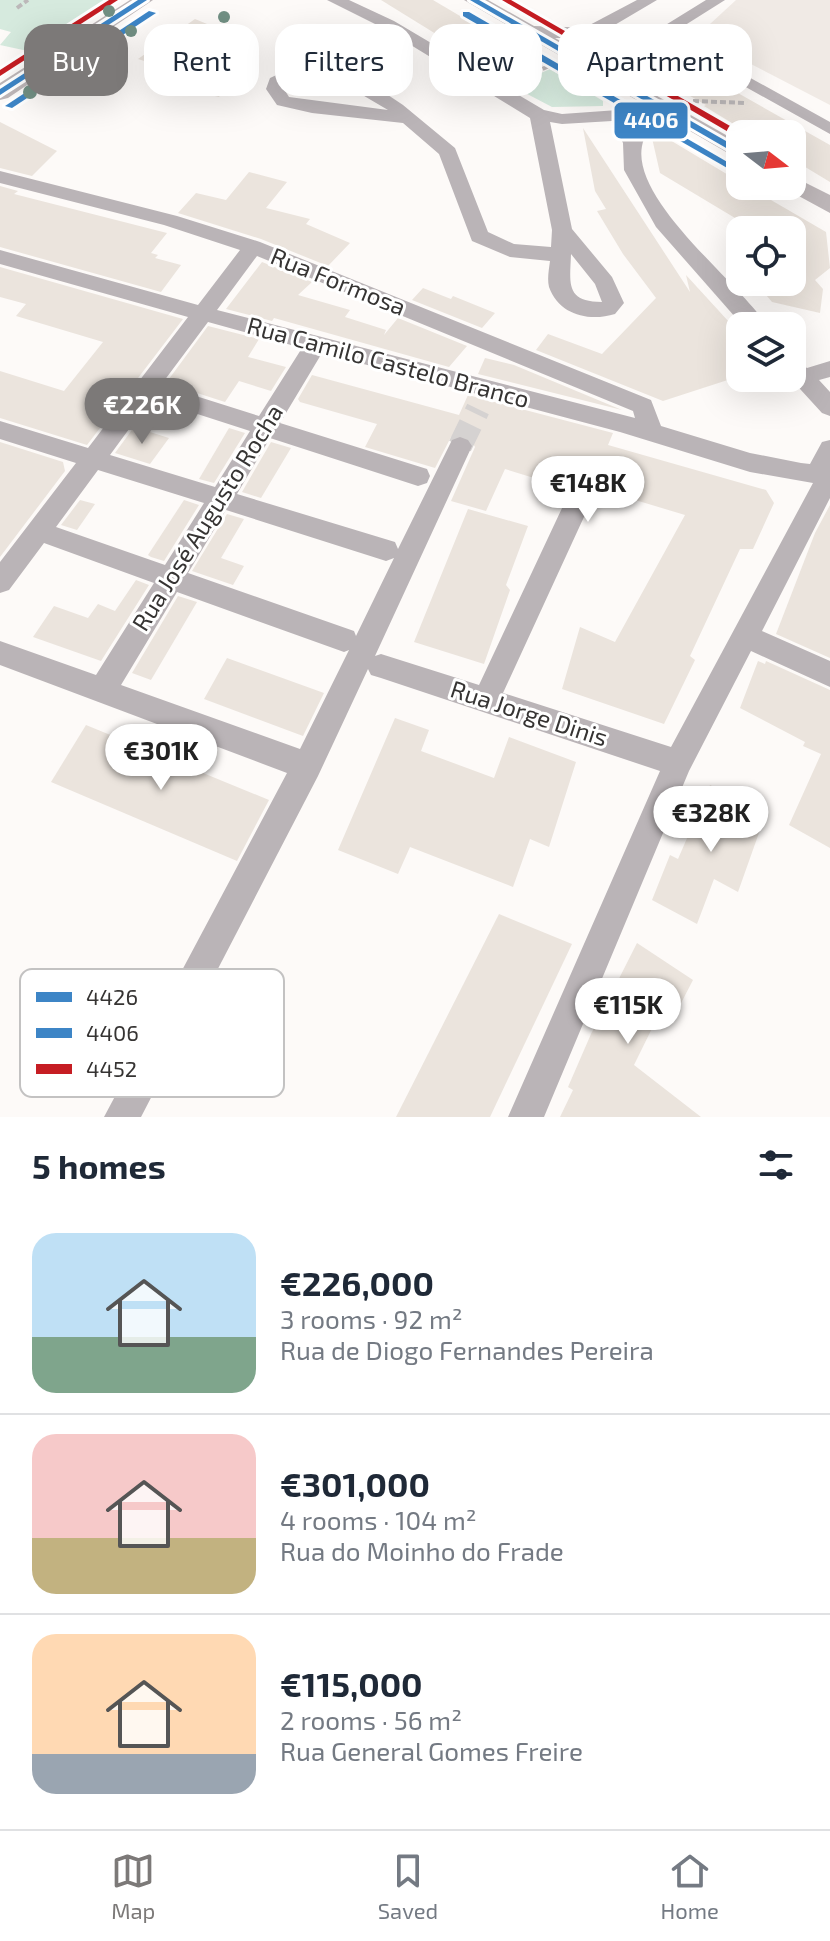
<!DOCTYPE html>
<html lang="en">
<head>
<meta charset="utf-8">
<style>
	:root { --surface:#fff; --page:#f6f6f7; --text:#1f2937; --muted:#747a83; --line:#e0e1e3; --accent:#7c7978 }
	body { margin:0; font-family:"Exo 2",sans-serif; background:var(--page); color:var(--text); height:100vh; display:flex; flex-direction:column; font-size:30px; white-space:nowrap }
	* { box-sizing:border-box; margin:0 }
	p { font-size:26px; color:var(--muted) }
	.icon { flex:none; width:44px; height:44px; fill:none; stroke:currentColor; stroke-width:2; stroke-linecap:round; stroke-linejoin:round }
	.map { position:relative; height:1117px; overflow:hidden }
	.sheet { display:flex; flex-direction:column; background:var(--surface); flex:1 }
	.sheet>* { flex:none }
	.banner { position:absolute; left:24px; top:24px; width:782px; height:72px; display:flex; gap:16px }
	.needle { width:52px; rotate:106deg }
	.buttons { position:absolute; left:726px; top:120px; display:grid; gap:16px }
	.buttons a { display:grid; place-items:center; width:80px; height:80px; border-radius:16px; background:var(--surface); box-shadow:0 8px 32px #0002; font-size:40px }
	.price { position:absolute; translate:-50% -68px; padding:0 18px; border-radius:28px; background:#fff; color:#222; font-size:26px; line-height:52px; filter:drop-shadow(0 2px 4px #0008) }
	.price::after { content:''; position:absolute; left:50%; top:48px; width:24px; height:18px; margin-left:-12px; background:inherit; clip-path:polygon(0 0,100% 0,50% 100%) }
	.price.current { background:var(--accent); color:#fff }
	ul { padding:0; list-style:none }
	li { display:flex; align-items:center; gap:24px; height:200px; padding:0 32px }
	li+li { border-top:2px solid var(--line) }
	li span { display:grid; place-items:center; flex:none; width:224px; height:160px; border-radius:24px; color:#555 }
	li>.icon { margin-inline-start:auto }
	span .icon { width:96px; height:96px; fill:#fffc; stroke-width:1 }
	li b { font-size:34px }
	h2 { display:flex; justify-content:space-between; align-items:center; height:96px; padding:0 32px; font-size:34px }
	.pill { padding:0 28px; border-radius:24px; background:var(--surface); box-shadow:0 8px 32px #0002; font-size:28px; line-height:72px }
	.pill.current { background:var(--accent); color:#fff }
	.menu { display:flex; justify-content:space-around; align-items:center; height:112px; border-top:2px solid var(--line); background:var(--surface); font-size:22px; color:var(--muted) }
	.menu a { display:grid; justify-items:center; gap:4px }
	.menu .current { color:var(--accent) }
	.map>svg:first-child { display:block }
	.built { fill:#f0eae5 }
	.green { fill:#d6eade }
	.building { fill:#ebe4dd }
	.lines { fill:none; stroke-linecap:round; stroke-linejoin:round }
	.minor-tunnel { stroke:#d5d2d1; stroke-width:24; stroke-dasharray:24 12; stroke-linecap:butt }
	.path { stroke:#bcb8b9; stroke-width:4; stroke-dasharray:6 3; stroke-linecap:butt }
	.minor { fill:#bab4b7; fill-rule:evenodd }
	.major { fill:#bdb6b8; fill-rule:evenodd }
	.bus-1-casing { stroke:#fff; stroke-width:6 }
	.bus-2-casing { stroke:#fff; stroke-width:6 }
	.bus-3-casing { stroke:#fff; stroke-width:6 }
	.bus-1 { fill:#3d85c6; fill-rule:evenodd }
	.bus-2 { fill:#3d85c6; fill-rule:evenodd }
	.bus-3 { fill:#c61d23; fill-rule:evenodd }
	.tree { fill:#729084 }
	.labels { text-anchor:middle; stroke-width:6; stroke-linejoin:round; paint-order:stroke }
	.street-label { font-size:24px; fill:#363433; stroke:#fff }
	.key { fill:#fff; stroke:#c3c2c2; stroke-width:2 }
	.key-label { font-size:22px; fill:#363433 }
	.line-badge { stroke:#fff; stroke-width:3 }
	.badge-label { font-size:22px; text-anchor:middle; font-weight:bold; fill:#fff }
</style>
</head>
<body>
<div class="map">
<svg width="830" height="1117" viewBox="0 0 830 1117">
	<rect width="100%" height="100%" fill="#fdfaf8"/>
	<path class="built" d="M736 0H830V105L697 36Z"/>
	<g class="green">
		<path d="M0 0H117L37 53 0 45 11 32 0 29Z"/>
		<path d="M550 69 603 101V106L552 107 512 86Z"/>
	</g>
	<g class="building">
		<path d="M381 0H433L543 65 512 81Z"/>
		<path d="M195 19 236 36 185 74 138 59Z"/>
		<path d="M635 35 830 145V182L792 159V134H750L704 106 706 105 637 66Z"/>
		<path d="M243 43 249 49 219 97 193 91Z"/>
		<path d="M0 122 57 151 32 176 0 168Z"/>
		<path d="M583 128 690 292 686 275 740 334V376L663 401 536 350 548 334 602 354 656 298 623 254 597 211 606 209 595 191Z"/>
		<path d="M660 134 740 182V186H747L826 232 830 268 815 280 823 289 820 313 772 302 755 282H792V230H755L660 173 652 138Z"/>
		<path d="M249 172 287 182 266 208 310 219 306 224 350 243 328 266 261 239 178 213 196 193 226 200Z"/>
		<path d="M0 186 18 191 14 194 167 233 151 253 158 255 155 258 181 265 161 292 0 247Z"/>
		<path d="M262 262 312 282 298 295 350 310 345 317 386 330 384 335 398 318 467 346 449 367 274 318 272 321 226 309Z"/>
		<path d="M0 267 183 319 87 445 0 418V371L64 391 103 342 16 316 26 304 0 297Z"/>
		<path d="M423 288 451 299 453 296 495 313 482 328 412 300Z"/>
		<path d="M208 326 259 339 248 357 286 367 271 391 239 381 225 402 166 383Z"/>
		<path d="M485 358 514 365 622 410 478 374Z"/>
		<path d="M312 375 459 415 468 395 613 433 608 445 766 490 774 503 753 549H740L690 656 695 660 664 724 562 689 580 627 615 642 685 515 592 487 589 495 505 469 486 511 451 501 475 447 470 438 461 434 451 437 435 468 365 447 377 424 300 402 298 399Z"/>
		<path d="M134 427 169 438 150 464 115 453Z"/>
		<path d="M229 428 245 433 214 483 199 479Z"/>
		<path d="M0 442 63 462 65 471 0 557Z"/>
		<path d="M271 442 291 448 261 498 242 492Z"/>
		<path d="M80 500 95 504 77 530 61 525Z"/>
		<path d="M184 500 199 505 164 561 151 557 148 555Z"/>
		<path d="M830 505V658L776 634 815 533Z"/>
		<path d="M468 509 528 526 506 585 510 590 484 664 414 642Z"/>
		<path d="M227 514 244 519 221 558 244 566 233 585 192 571Z"/>
		<path d="M136 580 149 585 101 661 33 637 54 606 88 618 98 604 115 611Z"/>
		<path d="M178 596 197 602 151 680 132 673Z"/>
		<path d="M227 658 324 693 303 736 204 699Z"/>
		<path d="M758 661 765 664 766 661 830 690V848L789 825 821 754 803 746 805 742 740 708Z"/>
		<path d="M395 718 429 730 421 751 494 778 509 737 576 762 549 847 530 839 513 887 410 847 398 874 338 850Z"/>
		<path d="M86 725 269 800 237 861 51 782Z"/>
		<path d="M710 785 766 813 738 892 714 879 697 924 652 900 670 855 678 859Z"/>
		<path d="M499 914 572 944 490 1117H396Z"/>
		<path d="M637 943 693 980 678 1009 666 1000 634 1065 701 1117H560L573 1090 568 1087 591 1034Z"/>
	</g>
	<g class="lines">
		<path class="minor-tunnel" d="M460 446 478 409"/>
		<g class="path">
			<path d="M17 8 28 0"/>
			<path d="M518 80 549 66"/>
			<path d="M693 101 747 103"/>
		</g>
		<g class="minor">
			<path d="M327 0H349L394 21 544 110 562 114 618 110 624 111 634 129 657 120 697 121 700 125 697 129 658 131 644 139C622 195 741 283 767 326H743L656 227 624 170 623 143 612 121 562 124 550 122 572 229 612 277 624 303 615 314C589 322 559 315 549 287 547 279 549 269 550 261L510 257 472 241 439 154 403 123 312 113 277 105 266 89 270 78 305 62 339 72 379 89 403 105 455 148 488 232 514 244 551 247 552 230 530 118 383 28ZM306 73 354 90 388 110 289 97 284 89 287 81ZM571 254 595 284 602 302C565 302 570 283 571 254Z"/>
			<path d="M637 0H657L596 36 571 56H559L557 52 584 28Z"/>
			<path d="M706 0H725L671 34 830 122V134L651 34Z"/>
			<path d="M0 171 177 216 260 242 651 400 661 426 750 453 801 463 810 464 822 442 830 440V498L762 631 830 661V687L751 651 689 771 544 1117H508L660 771 381 678 371 675 368 669 318 776 141 1117H104L287 773 0 665V641L96 675 154 583 44 543 9 590 0 593V562L76 463 0 439V421L88 448 188 317 0 264V250L198 305 240 250 164 225 0 183ZM257 256 633 411 635 418 217 310ZM208 322 302 348 259 416 161 385ZM322 353 620 432 750 472 813 483 671 747 503 693 589 506 585 499 576 496 567 499 563 506 479 685 381 654 375 656 472 446 468 440 460 437 452 440 398 549 395 542 237 494 270 438 418 486 427 483 430 476 427 469 280 423ZM151 399 250 431 215 487 110 455ZM98 470 204 503 165 565 56 527ZM226 510 386 561 394 558 356 636 354 631 188 573ZM177 592 344 652 349 650 300 749 121 685Z"/>
			<path d="M792 358 807 368 830 361V377L819 380 830 392V416L822 413 790 378Z"/>
		</g>
		<g class="major">
			<path d="M130 0H153L8 98 0 100V83Z"/>
			<path d="M464 0H488L534 26 597 28 600 32 590 38H555L740 143V160Z"/>
			<path d="M792 176 830 195V213L784 188 782 186H792Z"/>
		</g>
		<defs>
			<g id="bus-1">
				<path d="M138 0H147L0 95V89Z"/>
				<path d="M470 0H479L740 149V156Z"/>
			</g>
			<g id="bus-2">
				<path d="M149 11 156 13 12 108 5 106Z"/>
				<path d="M463 12H469L736 167 732 170 729 169 463 16Z"/>
			</g>
			<g id="bus-3">
				<path d="M109 0H118L0 76V70Z"/>
				<path d="M502 0H511L744 134H740V138L737 137Z"/>
			</g>
		</defs>
		<use href="#bus-1" class="bus-1-casing"/>
		<use href="#bus-2" class="bus-2-casing"/>
		<use href="#bus-3" class="bus-3-casing"/>
		<use href="#bus-1" class="bus-1"/>
		<use href="#bus-2" class="bus-2"/>
		<use href="#bus-3" class="bus-3"/>
	</g>
	<g class="tree">
		<circle cx="109" cy="11" r="6"/>
		<circle cx="224" cy="17" r="6"/>
		<circle cx="131" cy="31" r="6"/>
		<circle cx="110" cy="39" r="6"/>
		<circle cx="72" cy="65" r="7"/>
		<circle cx="30" cy="92" r="7"/>
	</g>
	<g class="labels">
		<g class="street-label">
			<text transform="translate(338 282) rotate(22)" y="8">Rua Formosa</text>
			<text transform="translate(388 363) rotate(15)" y="8">Rua Camilo Castelo Branco</text>
			<text transform="translate(208 518) rotate(-58)" y="8">Rua José Augusto Rocha</text>
			<text transform="translate(529 714) rotate(18)" y="8">Rua Jorge Dinis</text>
		</g>
	</g>
	<rect x="20" y="969" width="264" height="128" rx="12" class="key"/>
	<rect x="36" y="992" width="36" height="10" fill="#3d85c6"/>
	<rect x="36" y="1028" width="36" height="10" fill="#3d85c6"/>
	<rect x="36" y="1064" width="36" height="10" fill="#c61d23"/>
	<g class="key-label">
		<text x="86" y="1005">4426</text>
		<text x="86" y="1041">4406</text>
		<text x="86" y="1077">4452</text>
	</g>
	<rect class="line-badge" x="613" y="101" width="76" height="39" rx="8" fill="#3d85c6"/>
	<g class="badge-label">
		<text x="651" y="128">4406</text>
	</g>
</svg>
<div class="buttons">
<a><svg class="needle" viewBox="-14 -14 28 28"><path d="M0-13l5 13h-10z" fill="#e53935"/><path d="M0 13l5-13h-10z" fill="#747a83"/></svg></a>
<a><svg class="icon" aria-label="locate" viewBox="0 0 24 24"><circle cx="12" cy="12" r="6"/><path d="M12 2v4M12 18v4M2 12h4M18 12h4"/></svg></a>
<a><svg class="icon" aria-label="layers" viewBox="0 0 24 24"><path d="M12 4l9 5-9 5-9-5zM3 14l9 5 9-5"/></svg></a>
</div>
<b class="price current" style="left:142px;top:446px">€226K</b>
<b class="price" style="left:588px;top:524px">€148K</b>
<b class="price" style="left:161px;top:792px">€301K</b>
<b class="price" style="left:711px;top:854px">€328K</b>
<b class="price" style="left:628px;top:1046px">€115K</b>
<div class="banner">
<a class="pill current">Buy</a>
<a class="pill">Rent</a>
<a class="pill">Filters</a>
<a class="pill">New</a>
<a class="pill">Apartment</a>
</div>
</div>
<section class="sheet">
<h2>5 homes<svg class="icon" aria-label="filters" viewBox="0 0 24 24"><path d="M4 7h16M4 17h16"/><circle cx="9" cy="7" r="2"/><circle cx="15" cy="17" r="2"/></svg></h2>
<ul>
<li><span style="background:linear-gradient(#bfe0f5 65%,#7fa58c 0)"><svg class="icon" aria-label="home" viewBox="0 0 24 24"><path d="M3 11l9-7 9 7M6 9v11h12V9"/></svg></span><div><b>€226,000</b><p>3 rooms · 92 m²</p><p>Rua de Diogo Fernandes Pereira</p></div></li>
<li><span style="background:linear-gradient(#f6c9c9 65%,#c2b280 0)"><svg class="icon" aria-label="home" viewBox="0 0 24 24"><path d="M3 11l9-7 9 7M6 9v11h12V9"/></svg></span><div><b>€301,000</b><p>4 rooms · 104 m²</p><p>Rua do Moinho do Frade</p></div></li>
<li><span style="background:linear-gradient(#ffd9b3 75%,#9aa5b1 0)"><svg class="icon" aria-label="home" viewBox="0 0 24 24"><path d="M3 11l9-7 9 7M6 9v11h12V9"/></svg></span><div><b>€115,000</b><p>2 rooms · 56 m²</p><p>Rua General Gomes Freire</p></div></li>
</ul>
</section>
<nav class="menu">
<a class="current"><svg class="icon" aria-label="map" viewBox="0 0 24 24"><path d="M3 6l6-2 6 2 6-2v14l-6 2-6-2-6 2zM9 4v14M15 6v14"/></svg>Map</a>
<a><svg class="icon" aria-label="saved" viewBox="0 0 24 24"><path d="M7 4h10v16l-5-4-5 4z"/></svg>Saved</a>
<a><svg class="icon" aria-label="home" viewBox="0 0 24 24"><path d="M3 11l9-7 9 7M6 9v11h12V9"/></svg>Home</a>
</nav>
</body>
</html>
